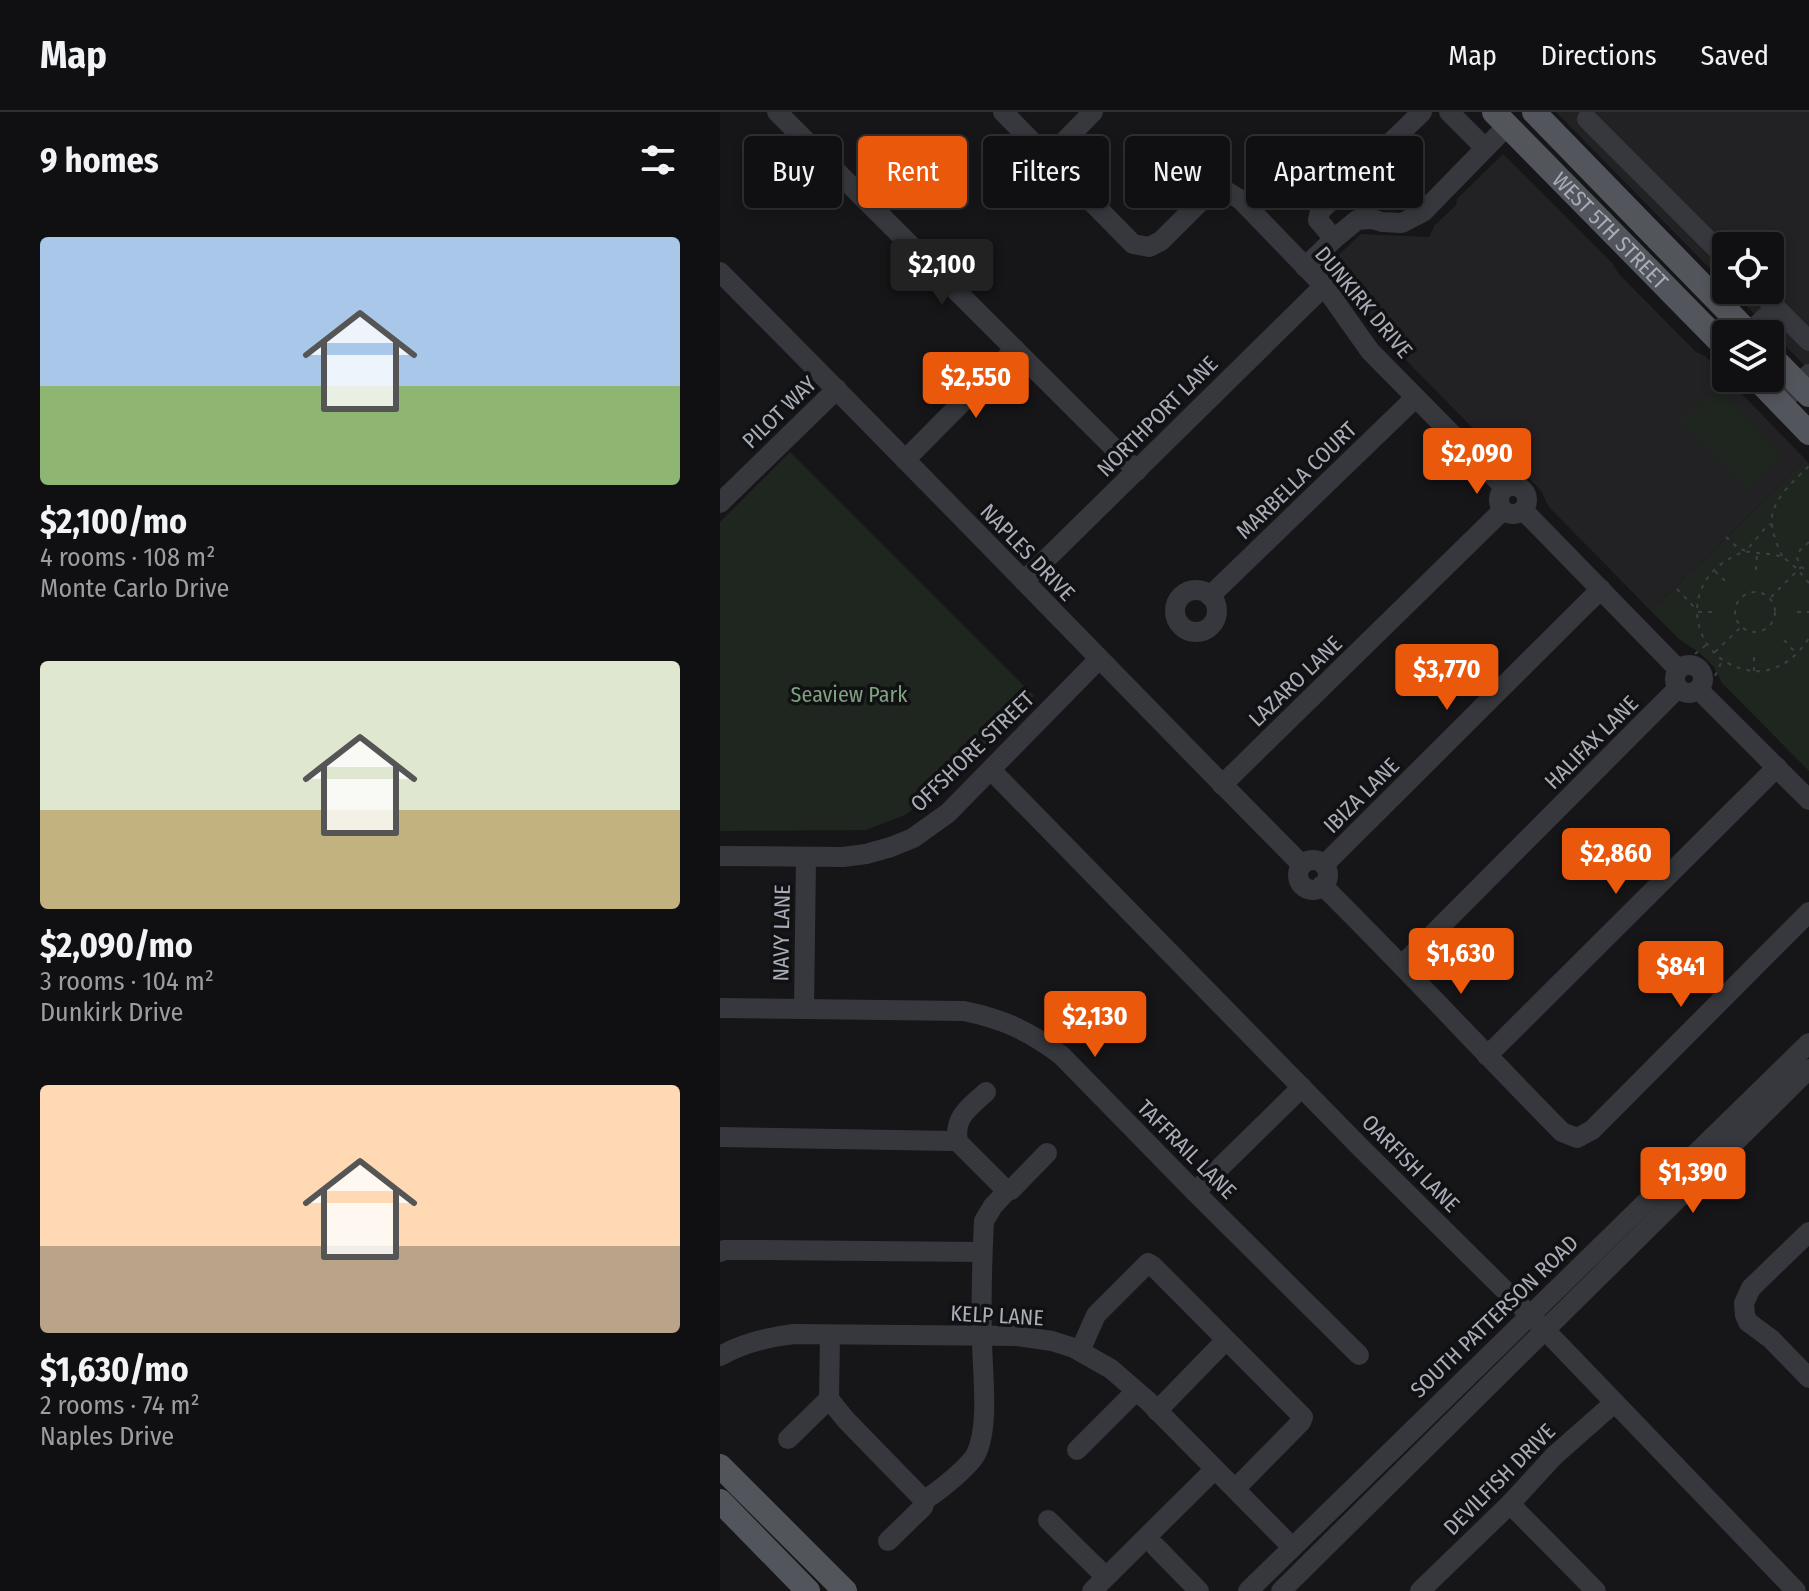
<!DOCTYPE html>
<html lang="en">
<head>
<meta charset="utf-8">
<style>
	:root { --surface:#101012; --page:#1e1e20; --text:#f1f3f6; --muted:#9c9d9f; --line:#303032; --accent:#ea580c }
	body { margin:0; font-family:"Fira Sans Condensed",sans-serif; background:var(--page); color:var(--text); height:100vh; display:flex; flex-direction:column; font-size:30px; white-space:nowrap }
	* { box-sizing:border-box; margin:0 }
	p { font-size:26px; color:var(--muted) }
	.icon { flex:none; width:44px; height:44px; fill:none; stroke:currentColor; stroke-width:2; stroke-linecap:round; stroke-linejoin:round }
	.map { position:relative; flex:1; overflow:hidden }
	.drawer { display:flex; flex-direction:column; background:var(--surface); width:720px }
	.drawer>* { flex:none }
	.banner { position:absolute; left:24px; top:24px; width:760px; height:72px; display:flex; gap:16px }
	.controls { position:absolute; left:992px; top:120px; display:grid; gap:16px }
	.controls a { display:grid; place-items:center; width:72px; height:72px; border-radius:8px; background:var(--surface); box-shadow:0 4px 12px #0003,0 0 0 2px var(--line); font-size:40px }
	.price { position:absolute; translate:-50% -68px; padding:0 18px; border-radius:8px; background:var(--accent); color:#fff; font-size:26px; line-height:52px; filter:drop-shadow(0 2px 4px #0008) }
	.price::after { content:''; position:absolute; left:50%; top:48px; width:24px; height:18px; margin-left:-12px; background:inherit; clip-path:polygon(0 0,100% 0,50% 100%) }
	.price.on { background:#222; color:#fff }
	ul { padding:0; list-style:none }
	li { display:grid; align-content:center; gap:16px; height:424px; padding:0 40px }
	li span { display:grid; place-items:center; height:248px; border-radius:8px; color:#555 }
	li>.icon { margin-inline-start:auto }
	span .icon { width:144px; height:144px; fill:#fffc; stroke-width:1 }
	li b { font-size:34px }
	h2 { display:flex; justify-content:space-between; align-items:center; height:96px; padding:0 40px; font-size:34px }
	.pill { padding:0 28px; border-radius:8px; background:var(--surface); box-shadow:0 4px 12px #0003,0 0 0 2px var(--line); font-size:28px; line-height:72px }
	.pill.on { background:var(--accent); color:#fff }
	header { display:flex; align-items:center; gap:48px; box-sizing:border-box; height:112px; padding:0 40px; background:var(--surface); border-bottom:2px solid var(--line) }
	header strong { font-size:38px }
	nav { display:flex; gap:44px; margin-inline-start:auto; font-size:28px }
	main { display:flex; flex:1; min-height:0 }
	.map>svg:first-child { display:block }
	.built { fill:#222225 }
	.green { fill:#1e261f }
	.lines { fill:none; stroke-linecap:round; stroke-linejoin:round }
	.path { stroke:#3d3f44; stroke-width:2; stroke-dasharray:4 6; stroke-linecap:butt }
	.minor { stroke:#37383d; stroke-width:20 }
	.major { stroke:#53555c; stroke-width:24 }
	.labels { text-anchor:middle; stroke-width:7; stroke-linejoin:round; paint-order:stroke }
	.street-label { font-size:22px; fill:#a8adb8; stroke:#111113 }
	.park-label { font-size:22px; fill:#7fa381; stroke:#111113 }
</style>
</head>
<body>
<header>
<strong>Map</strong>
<nav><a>Map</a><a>Directions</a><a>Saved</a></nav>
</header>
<main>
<section class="drawer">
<h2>9 homes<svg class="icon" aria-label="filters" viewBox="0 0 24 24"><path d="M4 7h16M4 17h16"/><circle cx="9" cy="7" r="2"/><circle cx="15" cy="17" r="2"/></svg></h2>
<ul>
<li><span style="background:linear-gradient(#a9c7e8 60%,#8fb573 0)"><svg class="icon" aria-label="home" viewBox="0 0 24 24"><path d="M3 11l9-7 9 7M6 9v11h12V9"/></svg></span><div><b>$2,100/mo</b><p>4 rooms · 108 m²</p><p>Monte Carlo Drive</p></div></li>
<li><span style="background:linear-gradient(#dfe7d0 60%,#c2b280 0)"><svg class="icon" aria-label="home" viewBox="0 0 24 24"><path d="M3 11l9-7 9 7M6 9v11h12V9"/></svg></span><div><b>$2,090/mo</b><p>3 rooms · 104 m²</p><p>Dunkirk Drive</p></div></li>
<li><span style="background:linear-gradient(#ffd9b3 65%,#b9a48a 0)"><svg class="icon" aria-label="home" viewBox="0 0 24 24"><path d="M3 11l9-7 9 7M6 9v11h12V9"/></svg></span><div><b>$1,630/mo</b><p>2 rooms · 74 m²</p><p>Naples Drive</p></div></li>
</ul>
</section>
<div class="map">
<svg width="1089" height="1479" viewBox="0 0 1089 1479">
	<rect width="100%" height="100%" fill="#161618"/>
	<g class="built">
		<path d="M836 0H1089V258L1011 178H1050V134H1006V173Z"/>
		<path d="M783 42 892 151 899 162 976 240 985 244 1086 348 931 499 829 395 821 379 812 369 784 348 680 242 611 154V150L641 122 709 125 715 113 736 93 737 87Z"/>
	</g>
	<g class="green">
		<path d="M996 275 1062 342 1027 377 959 311Z"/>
		<path d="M70 340 314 584 224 674 185 703 146 718 0 719V410Z"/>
		<path d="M1086 348 1089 352V659L1002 571 993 554 981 542 959 527 931 499Z"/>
	</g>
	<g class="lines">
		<g class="path">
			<path d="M1006 425 1018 436 1026 439 1046 415 1051 412"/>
			<path d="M1089 430 1080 438 1077 446 1081 455 1089 459"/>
			<path d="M1062 444C1058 435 1053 423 1052 413 1049 389 1074 369 1089 354"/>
			<path d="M1036 458 1037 442"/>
			<path d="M995 459 1007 471"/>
			<path d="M1089 471C1082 463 1073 451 1062 445 1055 442 1046 442 1038 441 1037 441 1027 439 1026 440 1021 440 1013 444 1009 447 958 475 971 547 1027 558 1053 564 1076 547 1089 526"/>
			<path d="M957 477 975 496"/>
			<circle cx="1035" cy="500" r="20"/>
			<path d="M1051 485 1081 455"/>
			<path d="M978 500H995"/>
			<path d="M1077 500H1089"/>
			<path d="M1064 528 1076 541"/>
			<path d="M995 540 1021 515"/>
			<path d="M975 542 986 533"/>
			<path d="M1034 559V542"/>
			<path d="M995 564 1001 551"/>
		</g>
		<g class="minor">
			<path d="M57 0 417 359"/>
			<path d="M283 0 413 132 429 135 441 129 490 80 506 79 521 88 604 174 650 239 785 376"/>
			<path d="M702 0 600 99 598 108 614 127 637 108 652 107 662 110 682 111 703 100 787 14"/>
			<path d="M729 0 765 36"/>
			<path d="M867 7 1006 146"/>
			<path d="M328 46 373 0"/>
			<path d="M585 155 614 127"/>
			<path d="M0 160C196 356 387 556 582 753"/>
			<path d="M1038 178 1089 229"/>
			<path d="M1029 221 1056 195"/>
			<path d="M1061 292 1089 262"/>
			<path d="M185 348 295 237"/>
			<circle cx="793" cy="388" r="14"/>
			<path d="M0 391 117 277"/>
			<path d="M803 398 958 557"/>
			<path d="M304 469 604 174"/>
			<circle cx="476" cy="499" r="21"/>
			<path d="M490 484 695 286"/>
			<circle cx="969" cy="567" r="14"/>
			<path d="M978 577 1089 688"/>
			<path d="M271 658 639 1034 826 1219 1076 1479"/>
			<path d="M502 673 783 398"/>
			<path d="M0 744 123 745 146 742 171 735 193 726 228 701 379 547"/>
			<circle cx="593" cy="763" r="15"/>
			<path d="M604 753 881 477"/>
			<path d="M602 773C684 854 761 938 842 1020L857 1026 872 1018 1089 800"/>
			<path d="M682 853 958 576"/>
			<path d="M0 896 244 899C283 907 309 919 341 943L475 1080 639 1243"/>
			<path d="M84 897 86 746"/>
			<path d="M767 944 1057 655"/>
			<path d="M0 1025 233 1029 238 1030 287 1079 273 1094 264 1109C262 1148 261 1187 262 1226 262 1258 270 1314 256 1342 249 1355 219 1379 206 1387L199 1383 126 1308 109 1287 110 1223"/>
			<path d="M238 1030C233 1005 249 996 266 980"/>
			<path d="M287 1079 291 1078 327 1041"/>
			<path d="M475 1080 582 975"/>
			<path d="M1089 1120 1031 1176 1024 1191 1025 1203 1028 1210 1051 1227 1089 1266"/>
			<path d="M0 1140 4 1138H34L262 1140"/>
			<path d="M360 1239 376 1203 428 1151 433 1154 583 1305 581 1310 515 1377"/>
			<path d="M0 1244C23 1231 48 1225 74 1222L297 1224 332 1229 354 1236 391 1257 428 1289 572 1435"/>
			<path d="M437 1299 506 1228"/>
			<path d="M68 1327 109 1287"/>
			<path d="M357 1338 416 1279"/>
			<path d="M790 1392 876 1479"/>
			<path d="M328 1408 386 1465"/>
			<path d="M168 1429 203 1395 206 1387"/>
			<path d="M435 1434 479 1479"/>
			<path d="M372 1479 495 1357"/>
			<path d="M528 1479 1089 931"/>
			<path d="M561 1479 1089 957"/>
			<path d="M700 1479 790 1392 834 1344 894 1291"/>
		</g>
		<g class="major">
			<path id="s1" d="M774 0 1006 236"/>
			<path d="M814 0 1030 222"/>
			<path d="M1050 243 1089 283"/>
			<path d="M1036 266 1089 321"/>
			<path d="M0 1354 125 1479"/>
			<path d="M0 1389 88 1479"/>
		</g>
	</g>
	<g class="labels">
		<g class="street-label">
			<text dy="8" stroke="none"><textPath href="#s1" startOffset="166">WEST 5TH STREET</textPath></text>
			<text transform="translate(644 190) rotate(50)" y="8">DUNKIRK DRIVE</text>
			<text transform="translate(59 300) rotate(-44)" y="8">PILOT WAY</text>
			<text transform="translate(437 304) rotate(-45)" y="8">NORTHPORT LANE</text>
			<text transform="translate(576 368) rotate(-44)" y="8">MARBELLA COURT</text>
			<text transform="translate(308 440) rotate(46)" y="8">NAPLES DRIVE</text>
			<text transform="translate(575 569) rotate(-44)" y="8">LAZARO LANE</text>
			<text transform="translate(871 630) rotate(-45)" y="8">HALIFAX LANE</text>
			<text transform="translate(252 639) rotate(-44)" y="8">OFFSHORE STREET</text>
			<text transform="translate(641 683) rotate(-45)" y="8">IBIZA LANE</text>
			<text transform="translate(61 821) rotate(-89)" y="8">NAVY LANE</text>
			<text transform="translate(467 1037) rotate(45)" y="8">TAFFRAIL LANE</text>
			<text transform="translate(691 1051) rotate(45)" y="8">OARFISH LANE</text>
			<text transform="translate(277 1203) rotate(3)" y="8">KELP LANE</text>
			<text transform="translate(774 1204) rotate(-44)" y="8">SOUTH PATTERSON ROAD</text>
			<text transform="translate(779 1367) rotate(-45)" y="8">DEVILFISH DRIVE</text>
		</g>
		<g class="park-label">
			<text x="129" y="590">Seaview Park</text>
		</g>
	</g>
</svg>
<div class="controls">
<a><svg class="icon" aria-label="locate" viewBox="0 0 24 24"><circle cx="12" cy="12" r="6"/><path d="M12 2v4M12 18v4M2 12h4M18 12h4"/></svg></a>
<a><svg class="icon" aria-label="layers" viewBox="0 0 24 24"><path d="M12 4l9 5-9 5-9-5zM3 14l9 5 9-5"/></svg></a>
</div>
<b class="price on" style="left:222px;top:195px">$2,100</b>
<b class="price" style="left:256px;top:308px">$2,550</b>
<b class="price" style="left:757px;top:384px">$2,090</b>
<b class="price" style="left:727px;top:600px">$3,770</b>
<b class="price" style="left:896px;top:784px">$2,860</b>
<b class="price" style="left:741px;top:884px">$1,630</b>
<b class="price" style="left:961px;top:897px">$841</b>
<b class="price" style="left:375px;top:947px">$2,130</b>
<b class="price" style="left:973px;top:1103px">$1,390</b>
<div class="banner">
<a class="pill">Buy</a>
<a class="pill on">Rent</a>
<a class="pill">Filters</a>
<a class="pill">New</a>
<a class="pill">Apartment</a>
</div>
</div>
</main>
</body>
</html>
